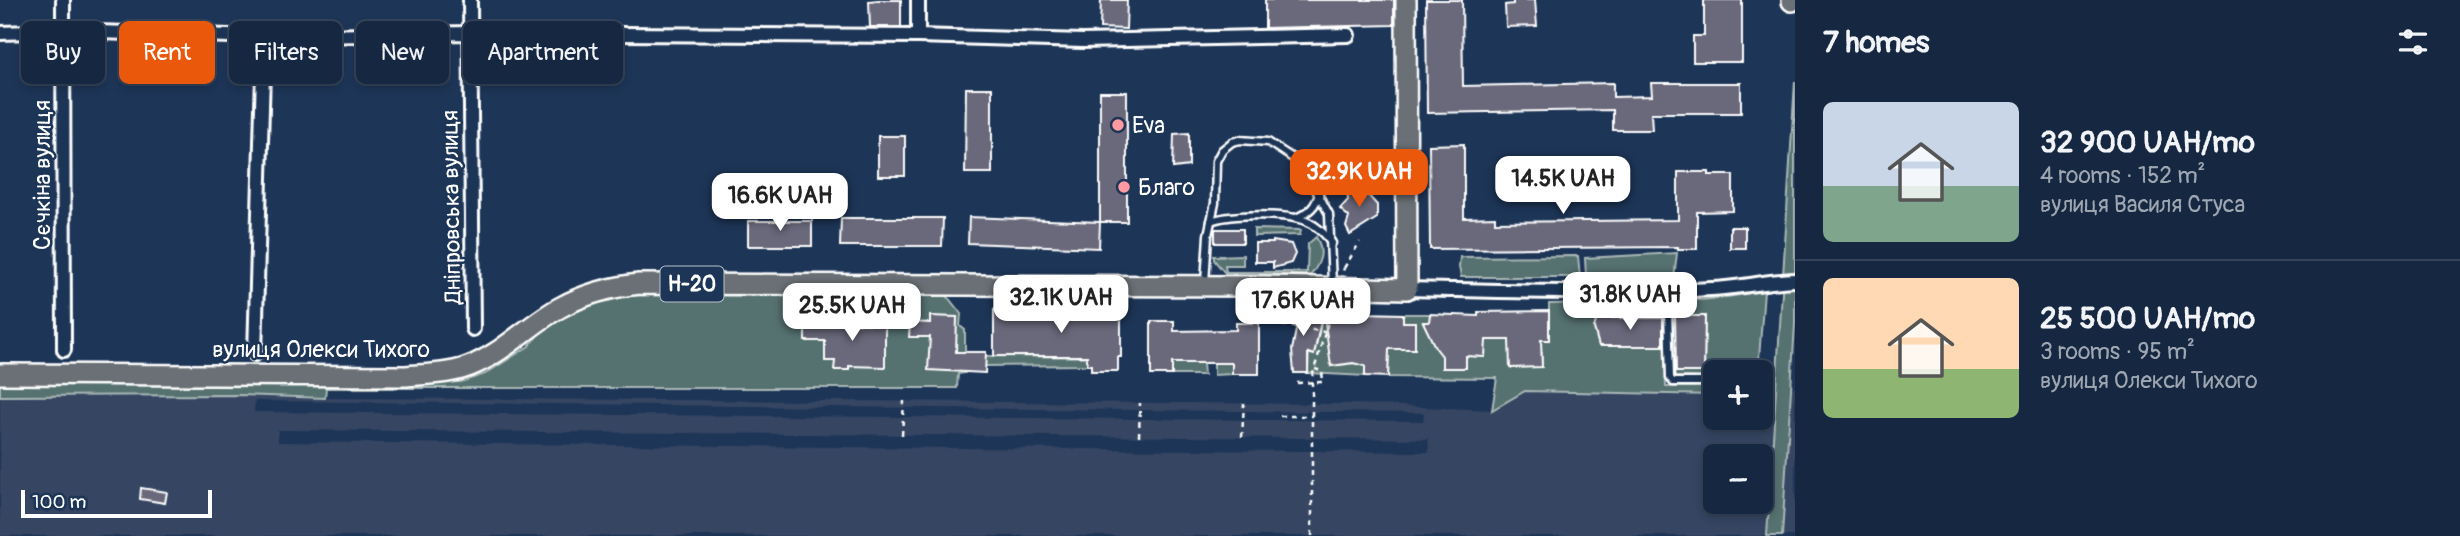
<!DOCTYPE html>
<html lang="en">
<head>
<meta charset="utf-8">
<style>
	:root { --surface:#162841; --page:#1f3048; --text:#f1f3f6; --muted:#9ea6b1; --line:#35445a; --accent:#ea580c }
	body { margin:0; font-family:Pangolin,sans-serif; background:var(--page); color:var(--text); height:100vh; display:flex; flex-direction:column; font-size:26px; white-space:nowrap }
	* { box-sizing:border-box; margin:0 }
	p { font-size:23px; color:var(--muted) }
	.icon { flex:none; width:38px; height:38px; fill:none; stroke:currentColor; stroke-width:2; stroke-linecap:round; stroke-linejoin:round }
	.map { position:relative; flex:1; overflow:hidden }
	.sheet { display:flex; flex-direction:column; background:var(--surface); width:665px }
	.sheet>* { flex:none }
	.hud { position:absolute; left:21px; top:21px; width:665px; height:63px; display:flex; gap:14px }
	.buttons { position:absolute; left:1703px; top:360px; display:grid; gap:14px }
	.buttons a { display:grid; place-items:center; width:70px; height:70px; border-radius:10px; background:var(--surface); box-shadow:0 4px 10px #0003,0 0 0 2px var(--line); font-size:35px }
	.scale { position:absolute; left:21px; bottom:18px; width:191px; box-sizing:border-box; padding-left:7px; border:4px solid #fff; border-top:0; font-size:19px; line-height:24px; white-space:nowrap; color:#fff; -webkit-text-stroke:5px #1d3557; paint-order:stroke }
	.price { position:absolute; translate:-50% -60px; padding:0 16px; border-radius:14px; background:#fff; color:#222; font-size:23px; line-height:46px; filter:drop-shadow(0 2px 4px #0008) }
	.price::after { content:''; position:absolute; left:50%; top:42px; width:21px; height:16px; margin-left:-10px; background:inherit; clip-path:polygon(0 0,100% 0,50% 100%) }
	.price.active { background:var(--accent); color:#fff }
	ul { padding:0; list-style:none }
	li { display:flex; align-items:center; gap:21px; height:175px; padding:0 28px }
	li+li { border-top:2px solid var(--line) }
	li span { display:grid; place-items:center; flex:none; width:196px; height:140px; border-radius:10px; color:#555 }
	li>.icon { margin-inline-start:auto }
	span .icon { width:84px; height:84px; fill:#fffc; stroke-width:1 }
	li b { font-size:30px }
	h2 { display:flex; justify-content:space-between; align-items:center; height:84px; padding:0 28px; font-size:30px }
	.chip { padding:0 24px; border-radius:10px; background:var(--surface); box-shadow:0 4px 10px #0003,0 0 0 2px var(--line); font-size:24px; line-height:63px }
	.chip.active { background:var(--accent); color:#fff }
	main { display:flex; flex:1; min-height:0 }
	.map>svg:first-child { display:block }
	.built { fill:#344562; fill-rule:evenodd }
	.green { fill:#55716f; stroke:#aab8b7; stroke-width:2; fill-rule:evenodd }
	.building { fill:#6a697c; stroke:#fff; stroke-width:2 }
	.lines { fill:none; stroke-linecap:round; stroke-linejoin:round }
	.lane-casing { stroke:#fff; stroke-width:11 }
	.street-casing { stroke:#fff; stroke-width:18 }
	.primary-casing { stroke:#fff; stroke-width:24 }
	.path { stroke:#fff; stroke-width:2.5; stroke-dasharray:5 5; stroke-linecap:butt }
	.lane { stroke:#1d3557; stroke-width:6 }
	.street { stroke:#1d3557; stroke-width:12 }
	.primary { stroke:#6a7074; stroke-width:19 }
	.path-bridge { stroke:#fff; stroke-width:2.5; stroke-dasharray:5 5; stroke-linecap:butt }
	.poi-dot { fill:#ff9aa2; stroke:#1d3557; stroke-width:2.5 }
	.labels { text-anchor:middle; stroke-width:5; stroke-linejoin:round; paint-order:stroke }
	.shield { fill:#1d3557; stroke:#bbc2cd; stroke-width:2 }
	.shield-label { font-size:21px; font-weight:bold; fill:#fff }
	.poi-label { font-size:23px; fill:#fff; stroke:#1d3557; text-anchor:start }
	.street-label { font-size:23px; fill:#fff; stroke:#1d3557 }
</style>
</head>
<body>
<main>
<div class="map">
<svg width="1795" height="536" viewBox="0 0 1795 536">
	<rect width="100%" height="100%" fill="#1d3557"/>
	<filter id="ink" filterUnits="userSpaceOnUse"><feTurbulence type="fractalNoise" baseFrequency=".0143" numOctaves="2"/><feDisplacementMap in="SourceGraphic" scale="14" xChannelSelector="R" yChannelSelector="G"/><feConvolveMatrix kernelMatrix="1 2 1 2 8 2 1 2 1" color-interpolation-filters="sRGB"/></filter>
	<g filter="url(#ink)">
		<path class="built" d="M1795 387V536H0V396L239 395 325 398 1357 404 1492 410 1525 391 1715 395V418H1760L1761 393ZM255 401 1423 413H1424L1423 421 254 412ZM278 430 1428 439 1429 452 278 442ZM1715 457H1760V502H1715Z"/>
		<g class="green">
			<path d="M1795 81V324L1782 536H1767Z"/>
			<path d="M1254 229 1301 230 1300 235 1254 236Z"/>
			<path d="M1316 237C1325 252 1320 263 1311 275L1225 273 1214 260V256L1243 255V265H1225L1226 272H1307L1308 244Z"/>
			<path d="M1677 253 1674 279 1586 277 1585 258Z"/>
			<path d="M1578 256 1580 277H1461L1459 267 1460 257Z"/>
			<path d="M1764 290 1758 373H1715V395L1525 391 1492 410 1497 378 1388 377 1389 349 1415 348V323L1403 322V314H1430L1431 339 1442 356V367L1465 368 1466 356 1485 357V340L1549 339V304L1596 303 1608 314H1664L1666 387H1705V378L1674 377V372H1704L1705 317 1675 316V305L1609 307 1604 303C1658 302 1711 303 1764 290ZM1598 318H1660L1659 346H1599L1594 328ZM1542 353V366L1511 368 1510 354Z"/>
			<path d="M643 295 947 296 961 314 960 326 965 330V373L958 374 957 388H326L325 398 239 395 0 396V384H401L461 382 485 374 529 346 538 335 562 316 584 306 611 298Z"/>
			<path d="M1323 316H1337L1331 366 1356 363 1365 366V376L1308 373 1309 354H1314Z"/>
			<path d="M983 356 1118 357 1087 359V365L985 366V358Z"/>
			<path d="M1172 363H1203L1204 375H1172Z"/>
			<path d="M1214 363H1232V374L1214 375Z"/>
		</g>
		<g class="building">
			<path d="M879 0H901V27H870L869 1Z"/>
			<path d="M1101 0H1127L1126 29 1100 28Z"/>
			<path d="M1265 0H1394V25L1265 28Z"/>
			<path d="M1426 0H1462L1463 86 1613 83V97L1652 96 1651 83H1741V113H1651L1652 130H1613V110L1427 113Z"/>
			<path d="M1513 0H1535L1537 26 1506 27 1505 5 1513 4Z"/>
			<path d="M1704 0H1742V62H1693V36H1704Z"/>
			<path d="M966 88H992V173H965Z"/>
			<rect x="1100" y="92" width="27" height="130"/>
			<path d="M1189 133V166L1173 168 1174 134Z"/>
			<rect x="878" y="136" width="27" height="40"/>
			<path d="M1464 144V218L1495 217V222L1678 220V172H1709V175H1733V211L1697 212V249H1678V247L1430 249 1429 145Z"/>
			<path d="M1355 181 1377 205V218L1350 235 1346 227 1349 217 1340 209 1348 200 1347 189 1356 190Z"/>
			<path d="M969 217 1100 222 1099 248 968 243Z"/>
			<path d="M841 218H943L942 246H840Z"/>
			<rect x="748" y="221" width="64" height="25"/>
			<rect x="1730" y="227" width="15" height="21"/>
			<rect x="1215" y="229" width="28" height="14"/>
			<path d="M1273 241 1291 244 1295 254 1291 263 1273 268V262H1255V243H1273Z"/>
			<path d="M994 309H1121V357H1118V371H1091V365H1087V356H994Z"/>
			<path d="M1343 310 1361 313 1403 314V322H1415V349H1389L1388 377 1365 376V366L1353 363 1331 366 1324 316H1337V314Z"/>
			<path d="M1549 311V340H1541L1542 367 1510 368 1509 340H1486L1485 357 1466 356V368H1442V356L1435 347 1423 322H1429L1430 314 1478 316V312Z"/>
			<path d="M1284 312 1307 313V317L1322 316 1314 355 1308 353V373H1294L1292 350 1297 325H1283Z"/>
			<path d="M930 316 957 317 956 352H986L985 373 928 370 930 337H909L910 322 930 323Z"/>
			<path d="M1675 316H1705L1704 372H1676Z"/>
			<path d="M1597 318H1663V346H1599L1594 328Z"/>
			<path d="M869 319H885V367L849 366V370H834L835 361H825V341H805V326H826V321L869 324Z"/>
			<path d="M1151 321H1174V331L1236 330V323H1259V374H1232V363H1172V375H1151Z"/>
			<path d="M141 488 167 492 165 503 140 499Z"/>
		</g>
		<g class="lines">
			<defs>
				<g id="lane">
					<path d="M1296 218C1309 212 1316 207 1319 193"/>
					<path d="M1211 221C1229 214 1275 214 1295 218 1310 220 1323 231 1332 243"/>
					<path d="M1205 283 1208 235 1215 203 1216 161 1222 150 1232 142 1240 140 1268 142 1297 161 1309 177 1329 214 1332 285"/>
					<path d="M1588 293 1609 311H1668L1670 378 1673 382H1704"/>
				</g>
				<g id="street">
					<path d="M63 0 64 350"/>
					<path d="M470 0 473 329"/>
					<path d="M918 0V36"/>
					<path d="M0 33 63 31 264 37 469 33 918 36 1083 41 1348 35"/>
					<path d="M1407 289C1508 291 1610 295 1711 289 1739 288 1766 281 1795 280"/>
					<path d="M255 354 264 37"/>
				</g>
				<g id="primary">
					<path d="M1792 1V0"/>
					<path d="M0 374 406 376C429 374 454 374 475 364 508 349 531 323 561 307 585 294 612 287 639 284L1265 286 1407 289 1406 0"/>
				</g>
			</defs>
			<use href="#lane" class="lane-casing"/>
			<use href="#street" class="street-casing"/>
			<use href="#primary" class="primary-casing"/>
			<g class="path">
				<path d="M1344 268 1360 242"/>
				<path d="M1282 325 1325 332"/>
				<path d="M1297 383 1323 382 1322 371 1315 369"/>
				<path d="M1280 416H1312"/>
				<path d="M902 435 904 401"/>
				<path d="M1139 436 1140 403"/>
				<path d="M1242 437 1244 403"/>
			</g>
			<use href="#lane" class="lane"/>
			<use href="#street" class="street"/>
			<use href="#primary" class="primary"/>
			<path class="path-bridge" d="M1312 536V377L1344 268"/>
		</g>
	</g>
	<g class="poi-dot">
		<circle cx="1118" cy="125" r="7"/>
		<circle cx="1124" cy="187" r="7"/>
	</g>
	<g class="labels">
		<rect class="shield" x="660.5" y="266.5" width="63" height="35" rx="5"/>
		<g class="shield-label">
			<text x="692" y="291">Н-20</text>
		</g>
		<g class="poi-label">
			<text x="1132" y="133">Eva</text>
			<text x="1138" y="195">Благо</text>
		</g>
		<g class="street-label">
			<text transform="translate(42 175) rotate(-90)" y="8">Сєчкіна вулиця</text>
			<text transform="translate(451 207) rotate(-91)" y="8">Дніпровська вулиця</text>
			<text x="321" y="357">вулиця Олекси Тихого</text>
		</g>
	</g>
</svg>
<div class="buttons">
<a>+</a>
<a>−</a>
</div>
<div class="scale">100 m</div>
<b class="price active" style="left:1359px;top:209px">32.9K UAH</b>
<b class="price" style="left:1563px;top:216px">14.5K UAH</b>
<b class="price" style="left:780px;top:233px">16.6K UAH</b>
<b class="price" style="left:1630px;top:332px">31.8K UAH</b>
<b class="price" style="left:1061px;top:335px">32.1K UAH</b>
<b class="price" style="left:1303px;top:338px">17.6K UAH</b>
<b class="price" style="left:852px;top:343px">25.5K UAH</b>
<div class="hud">
<a class="chip">Buy</a>
<a class="chip active">Rent</a>
<a class="chip">Filters</a>
<a class="chip">New</a>
<a class="chip">Apartment</a>
</div>
</div>
<section class="sheet">
<h2>7 homes<svg class="icon" aria-label="filters" viewBox="0 0 24 24"><path d="M4 7h16M4 17h16"/><circle cx="9" cy="7" r="2"/><circle cx="15" cy="17" r="2"/></svg></h2>
<ul>
<li><span style="background:linear-gradient(#c9d6e8 60%,#7fa58c 0)"><svg class="icon" aria-label="home" viewBox="0 0 24 24"><path d="M3 11l9-7 9 7M6 9v11h12V9"/></svg></span><div><b>32 900 UAH/mo</b><p>4 rooms · 152 m²</p><p>вулиця Василя Стуса</p></div></li>
<li><span style="background:linear-gradient(#ffd9b3 65%,#8fb573 0)"><svg class="icon" aria-label="home" viewBox="0 0 24 24"><path d="M3 11l9-7 9 7M6 9v11h12V9"/></svg></span><div><b>25 500 UAH/mo</b><p>3 rooms · 95 m²</p><p>вулиця Олекси Тихого</p></div></li>
</ul>
</section>
</main>
</body>
</html>
